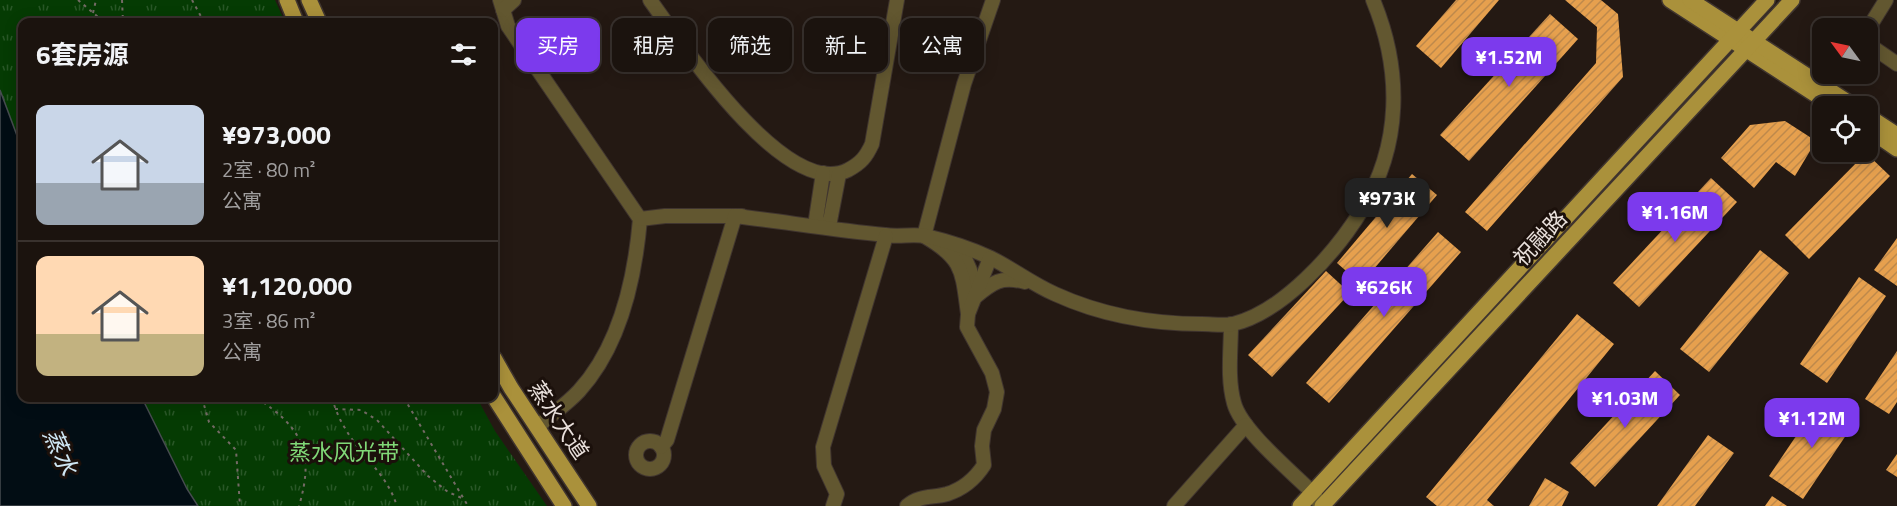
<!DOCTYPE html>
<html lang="zh">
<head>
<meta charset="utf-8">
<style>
	:root { --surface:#1b130e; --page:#28201c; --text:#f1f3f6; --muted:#a09e9e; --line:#39322e; --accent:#7c3aed }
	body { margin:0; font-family:"Titillium Web","Noto Sans SC",sans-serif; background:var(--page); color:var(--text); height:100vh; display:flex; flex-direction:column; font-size:22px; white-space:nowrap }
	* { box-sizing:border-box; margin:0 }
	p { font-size:20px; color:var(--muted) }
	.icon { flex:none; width:33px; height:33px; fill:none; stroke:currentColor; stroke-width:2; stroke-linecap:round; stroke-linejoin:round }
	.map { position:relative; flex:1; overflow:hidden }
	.drawer { position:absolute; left:18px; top:18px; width:480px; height:384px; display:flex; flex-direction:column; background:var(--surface); border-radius:12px; box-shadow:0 3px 15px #0003,0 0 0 2px var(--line) }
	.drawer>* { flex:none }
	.guide { position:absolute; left:516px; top:18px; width:570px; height:54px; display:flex; gap:12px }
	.needle { width:39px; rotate:303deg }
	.buttons { position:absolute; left:1812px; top:18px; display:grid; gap:12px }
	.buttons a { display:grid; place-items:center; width:66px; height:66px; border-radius:12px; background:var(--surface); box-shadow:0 3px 15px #0003,0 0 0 2px var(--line); font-size:30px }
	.price { position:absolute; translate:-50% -51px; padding:0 14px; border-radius:12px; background:var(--accent); color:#fff; font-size:20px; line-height:39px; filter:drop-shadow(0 2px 3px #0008) }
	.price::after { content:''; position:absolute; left:50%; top:36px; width:18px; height:14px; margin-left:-9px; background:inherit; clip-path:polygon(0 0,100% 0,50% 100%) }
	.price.active { background:#222; color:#fff }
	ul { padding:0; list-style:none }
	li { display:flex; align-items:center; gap:18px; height:150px; padding:0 18px }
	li+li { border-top:2px solid var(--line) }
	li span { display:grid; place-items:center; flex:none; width:168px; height:120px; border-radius:12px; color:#555 }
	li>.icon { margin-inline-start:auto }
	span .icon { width:72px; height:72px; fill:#fffc; stroke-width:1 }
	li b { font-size:26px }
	h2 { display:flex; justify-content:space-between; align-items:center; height:72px; padding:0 18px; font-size:26px }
	.pill { padding:0 21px; border-radius:12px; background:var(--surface); box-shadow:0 3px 15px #0003,0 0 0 2px var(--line); font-size:21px; line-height:54px }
	.pill.active { background:var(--accent); color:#fff }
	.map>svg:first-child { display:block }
	.park { fill:url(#park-tufts) }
	.water { fill:#020d14; stroke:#474c50; stroke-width:1.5 }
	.building { fill:url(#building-hatch) }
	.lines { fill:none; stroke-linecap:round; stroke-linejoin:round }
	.minor-casing { stroke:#40352f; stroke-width:16 }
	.major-casing { stroke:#40352f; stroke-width:18 }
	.path { stroke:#746a65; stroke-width:2; stroke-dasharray:3 4.5; stroke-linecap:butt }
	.minor { stroke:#625730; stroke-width:14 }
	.major { stroke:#aa913b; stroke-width:15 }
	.labels { text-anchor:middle; stroke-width:6; stroke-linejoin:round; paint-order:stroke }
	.street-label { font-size:22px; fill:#e9e0dc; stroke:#1b100b }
	.park-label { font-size:22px; fill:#80d977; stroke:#1b100b }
	.water-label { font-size:24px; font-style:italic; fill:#cee6f4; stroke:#1b100b }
</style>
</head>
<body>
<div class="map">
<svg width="1897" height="506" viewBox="0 0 1897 506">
	<defs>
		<pattern id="park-tufts" width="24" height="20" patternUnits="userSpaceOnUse" patternTransform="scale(1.5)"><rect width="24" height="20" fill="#053b03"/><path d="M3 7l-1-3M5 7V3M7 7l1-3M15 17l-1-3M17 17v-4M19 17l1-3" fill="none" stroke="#295727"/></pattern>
		<pattern id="building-hatch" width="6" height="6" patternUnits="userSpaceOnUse" patternTransform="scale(1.5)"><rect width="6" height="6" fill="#e6a04e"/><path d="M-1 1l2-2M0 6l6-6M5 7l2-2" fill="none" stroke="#be894b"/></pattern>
	</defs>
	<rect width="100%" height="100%" fill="#241913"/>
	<g class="park">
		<path d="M0 0H275L285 22H22V149L0 90Z"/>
		<path d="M142 398H477L495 431 547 506H198L187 489Z"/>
	</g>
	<path class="water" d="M0 90 22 149V398H142L187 489 198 506H0Z"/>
	<g class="building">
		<path d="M1456 0H1499L1441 68 1416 46Z"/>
		<path d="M1565 0H1601L1618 14 1623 77 1487 231 1465 212 1596 63 1597 27Z"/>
		<path d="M1550 14 1578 39 1469 161 1440 135Z"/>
		<path d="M1785 121 1816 141 1795 176 1776 162 1754 188 1721 158 1750 125Z"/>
		<path d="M1866 153 1890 176 1809 259 1785 235Z"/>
		<path d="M1412 174 1437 195 1361 284 1337 263Z"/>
		<path d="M1711 178 1737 202 1639 307 1613 283Z"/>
		<path d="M1438 232 1461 252 1329 403 1306 383Z"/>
		<path d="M1897 238V286L1874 270Z"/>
		<path d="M1760 250 1789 273 1709 372 1680 349Z"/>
		<path d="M1326 271 1350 293 1272 377 1248 355Z"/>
		<path d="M1859 277 1886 296 1827 383 1800 364Z"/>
		<path d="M1577 314 1614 344 1487 500 1494 506H1437L1426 497Z"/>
		<path d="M1897 351V402L1889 414 1865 399Z"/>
		<path d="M1655 371 1680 395 1595 487 1570 463Z"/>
		<path d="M1821 399 1855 422 1803 499 1769 476Z"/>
		<path d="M1708 435 1734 453 1695 506H1657Z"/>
		<path d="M1897 454V477L1886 470Z"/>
		<path d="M1545 478 1569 492 1562 506H1529Z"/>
		<path d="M1772 496 1787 506H1765Z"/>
	</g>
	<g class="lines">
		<defs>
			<g id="minor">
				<path d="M500 0 508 26 640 219C635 278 620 346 579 391 567 404 551 415 537 427"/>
				<path d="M650 0C680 42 786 201 848 170 861 163 866 157 872 144L897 0"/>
				<path d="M503 10 514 0"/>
				<path d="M1868 29 1886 0"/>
				<path d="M1868 40V44L1897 64"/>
				<path d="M823 173 816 219 822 227 830 221 839 174"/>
				<path d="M640 219 665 216H742"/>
				<path d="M960 247 970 270 972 288"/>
				<path d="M975 297C993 282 1001 276 1025 282"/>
				<path d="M968 314C962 271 964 259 924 236L964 84 993 0"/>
				<path d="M1231 324C1231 350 1227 378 1234 403 1241 430 1292 472 1313 493L1321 506"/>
				<circle cx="650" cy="455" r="14"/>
				<path d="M661 447 667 440 735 216C785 222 835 230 885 235 898 237 913 234 926 236 947 241 972 249 991 258 1013 269 1032 284 1055 294 1101 315 1151 324 1202 324 1212 324 1224 326 1233 324 1283 312 1336 252 1361 211 1402 145 1402 70 1373 0"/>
				<path d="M833 506 837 494 824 466 823 447 886 236"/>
				<path d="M907 506C919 495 933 498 947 494 963 489 975 479 984 465L982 446 984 430 994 409 997 392 992 373 967 327 968 314 990 258"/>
				<path d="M1174 506 1246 425"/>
			</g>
			<g id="major">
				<path d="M287 0 296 22"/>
				<path d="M309 0 319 22"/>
				<path d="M1670 0 1833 106"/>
				<path d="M1690 0 1854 106"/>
				<path d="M1868 116 1897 135"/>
				<path d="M1868 129 1897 149"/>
				<path d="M494 358 511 388 589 506"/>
				<path d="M494 397 564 506"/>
				<path d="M1300 506 1767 0"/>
				<path d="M1322 506 1792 0"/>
			</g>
		</defs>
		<use href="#minor" class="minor-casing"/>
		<use href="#major" class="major-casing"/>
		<g class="path">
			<path d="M78 0 104 22"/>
			<path d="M122 0 123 22"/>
			<path d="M192 0 204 22"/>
			<path d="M93 13 96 0"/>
			<path d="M202 398 209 422 236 450 240 506"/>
			<path d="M257 398C302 428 315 452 299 506"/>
			<path d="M332 398C335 408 339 419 345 428 361 457 386 472 397 506"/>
			<path d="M404 398 468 506"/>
			<path d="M335 409 361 410 377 420 428 476 448 492 464 499"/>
		</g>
		<use href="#minor" class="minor"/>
		<use href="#major" class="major"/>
	</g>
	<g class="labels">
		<g class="street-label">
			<text transform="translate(1540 238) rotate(-47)" y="8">祝融路</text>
			<text transform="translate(559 420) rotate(56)" y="8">蒸水大道</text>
		</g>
		<g class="park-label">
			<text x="344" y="460">蒸水风光带</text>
		</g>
		<g class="water-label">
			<text transform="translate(60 452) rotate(66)" y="8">蒸水</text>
		</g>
	</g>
</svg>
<div class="buttons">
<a><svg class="needle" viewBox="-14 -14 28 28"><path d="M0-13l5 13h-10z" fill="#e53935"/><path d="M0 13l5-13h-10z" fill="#a09e9e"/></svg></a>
<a><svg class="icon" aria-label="locate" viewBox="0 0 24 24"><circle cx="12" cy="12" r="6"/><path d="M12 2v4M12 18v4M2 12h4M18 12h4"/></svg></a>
</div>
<b class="price" style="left:1509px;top:88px">¥1.52M</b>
<b class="price active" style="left:1387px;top:229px">¥973K</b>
<b class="price" style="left:1675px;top:243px">¥1.16M</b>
<b class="price" style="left:1384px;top:318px">¥626K</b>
<b class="price" style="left:1625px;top:429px">¥1.03M</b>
<b class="price" style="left:1812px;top:449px">¥1.12M</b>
<div class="guide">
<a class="pill active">买房</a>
<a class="pill">租房</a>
<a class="pill">筛选</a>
<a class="pill">新上</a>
<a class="pill">公寓</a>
</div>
<section class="drawer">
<h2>6套房源<svg class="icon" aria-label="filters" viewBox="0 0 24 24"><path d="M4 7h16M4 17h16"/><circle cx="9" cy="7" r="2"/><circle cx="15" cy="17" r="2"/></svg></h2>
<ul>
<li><span style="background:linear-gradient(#c9d6e8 65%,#9aa5b1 0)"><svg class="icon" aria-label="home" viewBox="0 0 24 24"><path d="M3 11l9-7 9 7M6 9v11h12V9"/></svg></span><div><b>¥973,000</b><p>2室 · 80 m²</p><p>公寓</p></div></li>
<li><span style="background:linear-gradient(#ffd9b3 65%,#c2b280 0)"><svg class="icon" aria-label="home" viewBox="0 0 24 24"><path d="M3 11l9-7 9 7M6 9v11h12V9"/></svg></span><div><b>¥1,120,000</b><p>3室 · 86 m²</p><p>公寓</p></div></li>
</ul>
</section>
</div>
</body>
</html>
